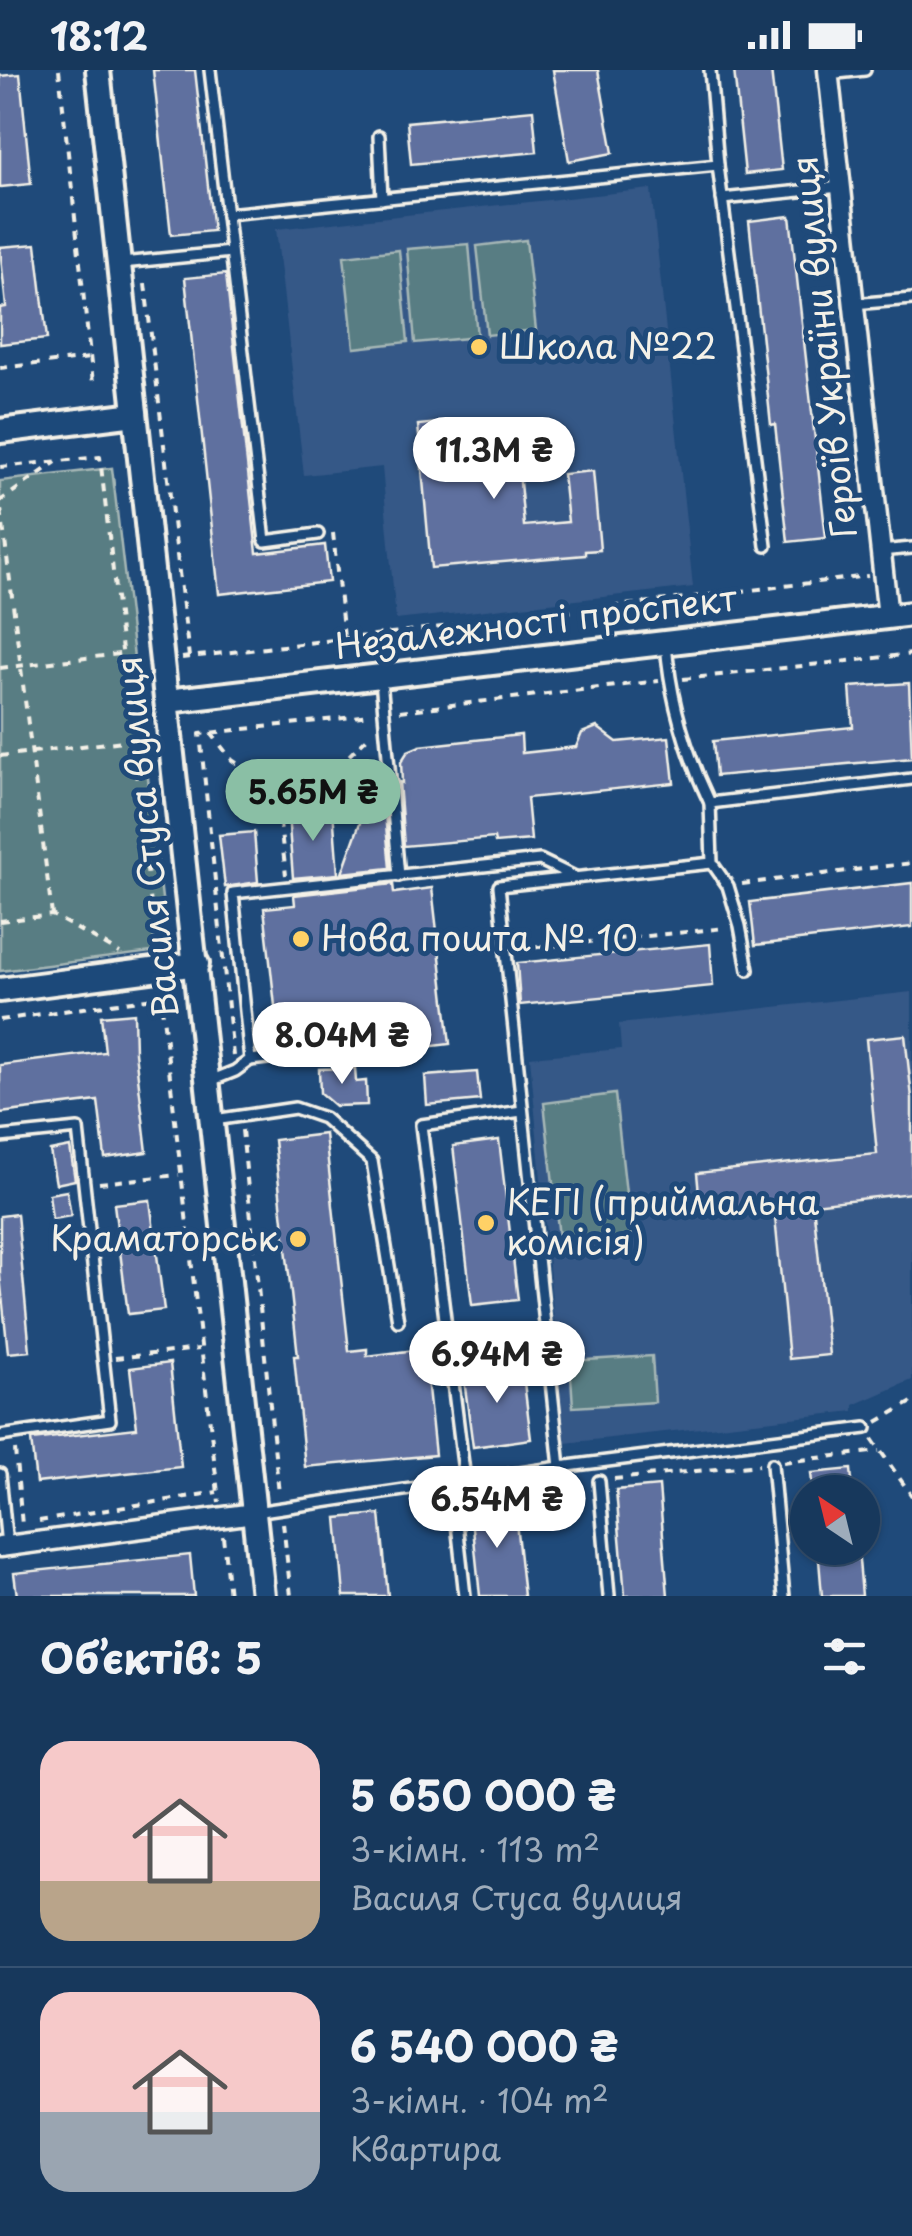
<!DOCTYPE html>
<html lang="uk">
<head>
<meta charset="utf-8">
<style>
	:root { --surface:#17385c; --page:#244365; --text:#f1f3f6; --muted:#9eacbb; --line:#365272; --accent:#8abfa5 }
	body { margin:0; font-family:"Playpen Sans",sans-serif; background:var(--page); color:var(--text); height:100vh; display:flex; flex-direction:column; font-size:38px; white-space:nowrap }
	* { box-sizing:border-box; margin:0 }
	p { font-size:32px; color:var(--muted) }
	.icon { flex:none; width:55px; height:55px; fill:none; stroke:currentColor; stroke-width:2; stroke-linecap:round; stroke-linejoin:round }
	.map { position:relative; height:1526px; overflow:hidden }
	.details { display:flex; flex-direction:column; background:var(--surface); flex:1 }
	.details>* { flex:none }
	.needle { width:65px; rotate:325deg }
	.buttons { position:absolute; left:790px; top:1405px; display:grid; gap:20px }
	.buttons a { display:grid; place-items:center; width:90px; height:90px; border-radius:50%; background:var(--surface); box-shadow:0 2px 8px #0004,0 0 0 2px var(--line); font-size:50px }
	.price { position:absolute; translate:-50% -85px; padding:0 22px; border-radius:35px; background:#fff; color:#222; font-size:32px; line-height:65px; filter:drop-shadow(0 2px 5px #0008) }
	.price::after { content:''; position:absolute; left:50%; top:60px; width:30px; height:22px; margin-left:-15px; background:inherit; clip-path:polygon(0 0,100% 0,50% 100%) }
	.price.on { background:var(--accent); color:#111 }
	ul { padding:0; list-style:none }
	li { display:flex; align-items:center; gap:30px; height:250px; padding:0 40px }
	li+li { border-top:2px solid var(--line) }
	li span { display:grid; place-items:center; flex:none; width:280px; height:200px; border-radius:30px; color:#555 }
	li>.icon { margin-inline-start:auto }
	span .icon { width:120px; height:120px; fill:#fffc; stroke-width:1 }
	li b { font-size:42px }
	h2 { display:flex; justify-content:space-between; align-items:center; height:120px; padding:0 40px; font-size:42px }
	.status { display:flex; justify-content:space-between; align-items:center; height:70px; padding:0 50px; background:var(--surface); direction:ltr }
	.status svg { height:28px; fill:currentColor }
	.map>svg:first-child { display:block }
	.built { fill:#365887 }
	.green { fill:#597d83; stroke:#a6b7b6; stroke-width:2.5 }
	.building { fill:#5e709f; stroke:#f4f1e8; stroke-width:2.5 }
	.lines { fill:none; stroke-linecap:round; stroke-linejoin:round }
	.service-casing { stroke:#f4f1e8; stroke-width:16 }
	.minor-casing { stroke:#f4f1e8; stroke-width:25 }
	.tertiary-casing { stroke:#f4f1e8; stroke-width:30 }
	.path { stroke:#f4f1e8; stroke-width:4; stroke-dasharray:8 8; stroke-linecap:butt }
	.service { stroke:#1f4a7a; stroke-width:9 }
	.minor { stroke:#1f4a7a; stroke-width:18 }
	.tertiary { stroke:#1f4a7a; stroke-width:22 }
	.poi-dot { fill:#ffd166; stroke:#1f4a7a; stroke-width:4 }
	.labels { text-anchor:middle; stroke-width:10; stroke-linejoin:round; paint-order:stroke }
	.poi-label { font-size:35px; fill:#f4f1e8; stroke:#1f4a7a; text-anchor:start }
	.street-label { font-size:35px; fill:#f4f1e8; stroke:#1f4a7a }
</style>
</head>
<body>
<div class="status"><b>18:12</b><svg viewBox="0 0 49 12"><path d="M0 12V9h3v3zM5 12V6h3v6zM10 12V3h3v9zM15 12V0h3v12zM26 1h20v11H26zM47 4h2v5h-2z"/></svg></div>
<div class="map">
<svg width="912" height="1526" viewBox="0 0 912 1526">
	<rect width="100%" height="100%" fill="#1f4a7a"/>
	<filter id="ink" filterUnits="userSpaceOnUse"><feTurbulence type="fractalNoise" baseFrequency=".01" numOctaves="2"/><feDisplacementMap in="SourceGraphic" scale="20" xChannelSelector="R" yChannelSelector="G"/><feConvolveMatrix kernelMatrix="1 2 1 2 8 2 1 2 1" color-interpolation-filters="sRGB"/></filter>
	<g filter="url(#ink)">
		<g class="built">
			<path d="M651 119 693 517 396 550 382 397 304 405 276 159Z"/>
			<path d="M912 922V1310L854 1335V1341L565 1373 530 987 621 979 619 954Z"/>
		</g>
		<g class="green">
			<path d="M526 170 536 260 487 265 477 176Z"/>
			<path d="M469 174 477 267 415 273 407 179Z"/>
			<path d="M399 180 408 272 354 278 344 186Z"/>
			<path d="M112 398 168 880 0 901V411Z"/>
			<path d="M615 1024 631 1168 560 1176 544 1033Z"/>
			<path d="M652 1286 655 1332 573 1337 570 1291Z"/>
		</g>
		<g class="building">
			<path d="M153 0H195L213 161 171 165Z"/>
			<path d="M553 0H598L613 83 569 91Z"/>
			<path d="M734 0H771L782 100 745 104Z"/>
			<path d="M20 4 31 114 0 117V6Z"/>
			<path d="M533 40 537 82 411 94 407 52Z"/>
			<path d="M790 146 826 468 788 472 775 354 771 355 749 151Z"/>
			<path d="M36 174 47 269 0 274V238L6 237 0 177Z"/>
			<path d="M226 204 257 483 325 475 329 512 219 524 185 208Z"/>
			<path d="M449 352 450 364 515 357 524 456 568 452 563 404 593 401 600 480 585 481V485L431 498 418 355Z"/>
			<path d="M909 613 912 688 716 706 713 671 853 657 850 617Z"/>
			<path d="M597 657 617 672 669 667 674 713 527 728 531 770 495 773 494 768 404 776 399 712 402 713 401 692 408 681 420 676 521 665 522 683 576 677 582 663Z"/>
			<path d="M375 711 382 712 390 798 342 803Z"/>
			<path d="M333 740 338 804 293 808 288 744Z"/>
			<path d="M254 762 258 812 225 817 219 765Z"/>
			<path d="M912 813V857L755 875 750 832Z"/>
			<path d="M393 814 394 823 432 818 450 974 392 981 395 974 390 967 387 941 277 954 264 838 295 835 294 825Z"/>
			<path d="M710 874 713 916 520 935 517 893Z"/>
			<path d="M134 943 135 982 147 1082 105 1088 98 1031 0 1043V995L105 982 101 946Z"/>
			<path d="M905 965 912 1028V1123L813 1134 829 1285 789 1289 774 1137 701 1145 697 1103 877 1084 866 969Z"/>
			<path d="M355 998 356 1012 366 1011 367 1035 335 1036 320 1023 319 999Z"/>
			<path d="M477 1002 480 1030 427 1035 425 1006Z"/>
			<path d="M325 1064 349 1281 367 1279V1286L424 1279 435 1385 305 1397 294 1286H298L274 1070Z"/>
			<path d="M499 1070 518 1230 472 1235 453 1076Z"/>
			<path d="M70 1077 75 1110 56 1114 50 1081Z"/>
			<path d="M67 1121 71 1146 52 1149 49 1124Z"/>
			<path d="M150 1130 164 1240 128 1244 114 1134Z"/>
			<path d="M17 1144 30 1281 8 1283 0 1206V1146Z"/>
			<path d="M170 1293 181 1397 36 1413 31 1370 137 1358 130 1298Z"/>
			<path d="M522 1296 531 1369 473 1377 463 1302Z"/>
			<path d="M851 1399 853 1422H813L811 1403Z"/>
			<path d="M659 1416 668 1526H625L616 1420Z"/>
			<path d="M514 1434 524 1526H480L471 1439Z"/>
			<path d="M380 1444 388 1526H344L337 1448Z"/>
			<path d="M818 1478H858L862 1526H822Z"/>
			<path d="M190 1485 194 1526H17L14 1503Z"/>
		</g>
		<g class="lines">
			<defs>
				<g id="service">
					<path d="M210 0 265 471 318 464"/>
					<path d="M828 4 865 0"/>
					<path d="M379 66 382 129"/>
					<path d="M718 95 766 476"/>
					<path d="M722 129 840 117"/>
					<path d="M227 144 718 95 710 0"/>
					<path d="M122 193 231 182"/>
					<path d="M853 234 912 229"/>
					<path d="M880 481 912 478"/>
					<path d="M666 573C670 628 686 683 710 733"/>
					<path d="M381 610 399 806"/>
					<path d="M748 900 740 856 728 816 712 793 710 733 912 709"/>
					<path d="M250 990 387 974"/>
					<path d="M210 1011 235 1001 250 990 233 823 540 790 575 807"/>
					<path d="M214 1050 295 1038 324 1048 372 1091 398 1251"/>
					<path d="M0 1067 78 1059 110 1350 0 1366"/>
					<path d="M772 1394 784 1526"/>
					<path d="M560 1397 499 816 712 793"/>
					<path d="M0 1404 7 1476"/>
					<path d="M465 1410 421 1055 522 1041"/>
					<path d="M599 1411 609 1526"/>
					<path d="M454 1426 465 1526"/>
					<path d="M255 1442 560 1397 866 1358"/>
				</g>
				<g id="minor">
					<path d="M828 0 888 547"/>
					<path d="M0 1477 254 1443"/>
				</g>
				<g id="tertiary">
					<path d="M98 0 263 1526"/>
					<path d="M0 361 135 344"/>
					<path d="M167 631 912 544"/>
					<path d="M0 920 197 894"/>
				</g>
			</defs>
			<use href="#service" class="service-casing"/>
			<use href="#minor" class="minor-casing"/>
			<use href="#tertiary" class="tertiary-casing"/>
			<g class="path">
				<path d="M59 0 93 313"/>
				<path d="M145 214 189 587"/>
				<path d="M0 298 90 288"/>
				<path d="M0 397 100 387 156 879"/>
				<path d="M333 463 344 568"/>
				<path d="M182 588 868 506"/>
				<path d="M0 598 120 584"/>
				<path d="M683 609 912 584"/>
				<path d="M400 641 659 611"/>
				<path d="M211 663 232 690 282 724 315 719 370 665"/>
				<path d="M0 686 131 670"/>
				<path d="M276 720 286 805"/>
				<path d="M742 814 912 793"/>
				<path d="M52 845 0 431 56 392"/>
				<path d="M0 851 52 845 120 883"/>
				<path d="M520 879 725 858"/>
				<path d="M160 920 219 1432"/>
				<path d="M0 950 174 925"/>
				<path d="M233 986 200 664 371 645"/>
				<path d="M242 1060 279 1424"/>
				<path d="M99 1113 179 1105"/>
				<path d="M115 1288 199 1279"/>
				<path d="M877 1352 912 1332"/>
				<path d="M872 1369 912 1426"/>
				<path d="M15 1380 22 1455"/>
				<path d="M783 1392 879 1381"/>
				<path d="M614 1409 759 1395"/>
				<path d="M525 1419 585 1412"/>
				<path d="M39 1451 217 1422"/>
				<path d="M283 1453 291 1526"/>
				<path d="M223 1466 229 1526"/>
			</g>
			<use href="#service" class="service"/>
			<use href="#minor" class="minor"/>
			<use href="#tertiary" class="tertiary"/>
		</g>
	</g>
	<g class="poi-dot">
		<circle cx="479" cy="277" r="10"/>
		<circle cx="301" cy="869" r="10"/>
		<circle cx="486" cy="1153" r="10"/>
		<circle cx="298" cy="1169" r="10"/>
	</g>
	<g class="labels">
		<g class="poi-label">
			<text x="499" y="289">Школа №22</text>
			<text x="321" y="881">Нова пошта № 10</text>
			<text x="506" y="1145">КЕГІ (приймальна<tspan x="506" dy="40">комісія)</tspan></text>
			<text x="278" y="1181" text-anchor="end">Краматорськ</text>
		</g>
		<g class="street-label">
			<text transform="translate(825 277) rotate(-96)" y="12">Героїв України вулиця</text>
			<text transform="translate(536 553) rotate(-7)" y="12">Незалежності проспект</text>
			<text transform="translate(148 767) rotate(-96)" y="12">Василя Стуса вулиця</text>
		</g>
	</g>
</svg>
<div class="buttons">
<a><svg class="needle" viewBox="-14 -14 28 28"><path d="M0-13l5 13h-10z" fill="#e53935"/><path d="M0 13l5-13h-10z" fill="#9eacbb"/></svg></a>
</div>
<b class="price" style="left:494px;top:432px">11.3M ₴</b>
<b class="price on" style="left:313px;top:774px">5.65M ₴</b>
<b class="price" style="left:342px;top:1017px">8.04M ₴</b>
<b class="price" style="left:497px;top:1336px">6.94M ₴</b>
<b class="price" style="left:497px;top:1481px">6.54M ₴</b>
</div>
<section class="details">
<h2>Об’єктів: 5<svg class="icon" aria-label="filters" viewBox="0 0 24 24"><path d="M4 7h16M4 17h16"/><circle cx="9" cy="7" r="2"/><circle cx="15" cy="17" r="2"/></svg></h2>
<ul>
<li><span style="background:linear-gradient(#f6c9c9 70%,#b9a48a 0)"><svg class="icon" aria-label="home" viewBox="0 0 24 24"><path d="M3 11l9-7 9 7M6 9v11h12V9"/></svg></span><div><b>5 650 000 ₴</b><p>3-кімн. · 113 m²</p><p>Василя Стуса вулиця</p></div></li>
<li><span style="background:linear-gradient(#f6c9c9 60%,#9aa5b1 0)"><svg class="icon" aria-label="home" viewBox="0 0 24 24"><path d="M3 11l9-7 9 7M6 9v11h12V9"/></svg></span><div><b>6 540 000 ₴</b><p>3-кімн. · 104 m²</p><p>Квартира</p></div></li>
</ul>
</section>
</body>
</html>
